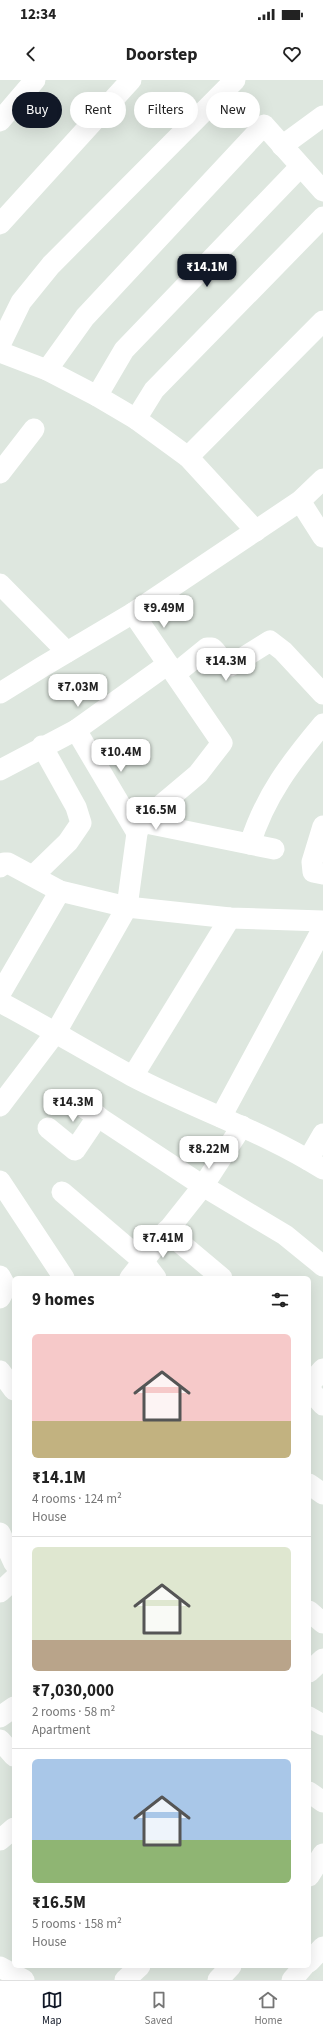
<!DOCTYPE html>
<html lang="en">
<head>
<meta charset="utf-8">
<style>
	:root { --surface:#fff; --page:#f6f6f6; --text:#222; --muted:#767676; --line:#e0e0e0; --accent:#111827 }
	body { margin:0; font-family:"Source Sans 3",sans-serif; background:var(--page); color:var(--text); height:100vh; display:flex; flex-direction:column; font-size:15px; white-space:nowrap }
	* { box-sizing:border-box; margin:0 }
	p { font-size:13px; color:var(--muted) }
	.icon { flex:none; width:22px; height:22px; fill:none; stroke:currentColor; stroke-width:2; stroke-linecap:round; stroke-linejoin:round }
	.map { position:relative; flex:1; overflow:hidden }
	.side { position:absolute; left:12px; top:1196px; width:299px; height:692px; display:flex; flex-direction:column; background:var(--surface); border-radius:6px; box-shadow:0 4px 16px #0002 }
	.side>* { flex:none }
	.guide { position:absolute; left:12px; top:12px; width:299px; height:36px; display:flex; gap:8px }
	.price { position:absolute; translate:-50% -34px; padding:0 9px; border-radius:8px; background:#fff; color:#222; font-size:13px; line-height:26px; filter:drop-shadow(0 1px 2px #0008) }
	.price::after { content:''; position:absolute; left:50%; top:24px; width:12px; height:9px; margin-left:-6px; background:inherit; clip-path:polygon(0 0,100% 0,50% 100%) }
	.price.selected { background:var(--accent); color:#fff }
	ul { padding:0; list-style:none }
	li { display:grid; align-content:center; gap:8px; height:212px; padding:0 20px }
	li+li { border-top:1px solid var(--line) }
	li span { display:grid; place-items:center; height:124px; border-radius:6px; color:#555 }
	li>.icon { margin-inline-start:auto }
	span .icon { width:72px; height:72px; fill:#fffc; stroke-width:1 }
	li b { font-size:17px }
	h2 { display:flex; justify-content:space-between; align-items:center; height:48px; padding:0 20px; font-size:17px }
	.chip { padding:0 14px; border-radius:18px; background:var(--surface); box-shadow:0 4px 16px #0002; font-size:14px; line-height:36px }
	.chip.selected { background:var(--accent); color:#fff }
	.status { display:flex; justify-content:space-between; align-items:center; height:28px; padding:0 20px; background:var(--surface); direction:ltr }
	.status svg { height:11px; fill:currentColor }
	header { display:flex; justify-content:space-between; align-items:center; height:52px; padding:0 20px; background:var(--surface); font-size:18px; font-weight:700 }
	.dock { display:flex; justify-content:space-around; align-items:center; height:56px; border-top:1px solid var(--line); background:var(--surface); font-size:11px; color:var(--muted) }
	.dock a { display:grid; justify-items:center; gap:2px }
	.dock .selected { color:var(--accent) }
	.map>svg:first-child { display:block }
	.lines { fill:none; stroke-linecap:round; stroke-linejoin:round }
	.minor { stroke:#fff; stroke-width:21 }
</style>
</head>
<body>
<div class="status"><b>12:34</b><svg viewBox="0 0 49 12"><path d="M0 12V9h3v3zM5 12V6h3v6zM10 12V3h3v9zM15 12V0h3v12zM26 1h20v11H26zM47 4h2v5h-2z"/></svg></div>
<header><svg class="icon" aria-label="back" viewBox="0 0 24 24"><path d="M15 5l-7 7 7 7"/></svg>Doorstep<svg class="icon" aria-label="heart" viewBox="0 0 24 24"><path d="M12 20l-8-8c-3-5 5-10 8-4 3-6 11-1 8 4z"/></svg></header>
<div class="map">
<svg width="323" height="1900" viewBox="0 0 323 1900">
	<rect width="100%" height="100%" fill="#dee7df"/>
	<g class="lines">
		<g class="minor">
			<path d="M0 41 35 0"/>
			<path d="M282 66 323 36"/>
			<path d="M0 144 131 0"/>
			<path d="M0 265 21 222 51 185 235 0"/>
			<path d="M0 272 47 290 97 316 136 339 188 377 256 451"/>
			<path d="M47 290 85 237 264 45 323 111"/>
			<path d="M97 316 124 270 300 87"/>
			<path d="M136 339 154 310 323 137"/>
			<path d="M188 377 323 241"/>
			<path d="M0 393 34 349"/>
			<path d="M300 421 323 457"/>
			<path d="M0 504 67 572"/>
			<path d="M175 594 207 568H212C219 573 221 583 230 586L270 561 283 571 323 614"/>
			<path d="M0 613 42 587 133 533 300 421 323 399"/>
			<path d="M76 650 137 753"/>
			<path d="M0 690 76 650 168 584"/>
			<path d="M141 742 274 769"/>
			<path d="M323 746 312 782 313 792 323 794"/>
			<path d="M250 764C265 716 291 682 323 644"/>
			<path d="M0 787 4 783H8L60 811 127 827 230 838 323 841"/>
			<path d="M33 796 68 762 81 743 76 727 42 666"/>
			<path d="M0 914 60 811"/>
			<path d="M0 922C45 946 88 972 132 996 195 1029 263 1051 323 1089"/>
			<path d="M133 996 230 838"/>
			<path d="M74 1021 203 1106 285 1155 323 1186"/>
			<path d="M0 1026 56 952 127 827 137 753 141 742 198 694 222 663 133 533"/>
			<path d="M221 1037 323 848"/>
			<path d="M48 1048 75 1070 98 1036"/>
			<path d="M308 1080 323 1054"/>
			<path d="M0 1101 64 1198"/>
			<path d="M62 1112 143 1181 156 1198"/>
			<path d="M166 1151 222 1198"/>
			<path d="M0 1196 6 1207 0 1218"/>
			<path d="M130 1198 203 1106 242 1046"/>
			<path d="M0 1291 14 1310"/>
			<path d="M309 1305 323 1289"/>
			<path d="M309 1309 323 1325"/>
			<path d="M309 1404 323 1414"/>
			<path d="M0 1453 14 1483"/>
			<path d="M0 1512 14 1499"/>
			<path d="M309 1531 323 1543"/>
			<path d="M309 1592 323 1579"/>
			<path d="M0 1637 14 1627"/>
			<path d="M309 1637 323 1645"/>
			<path d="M0 1660 14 1676"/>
			<path d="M309 1712 323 1722"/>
			<path d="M0 1760 14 1748"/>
			<path d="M309 1796 323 1774"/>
			<path d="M309 1882 323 1867"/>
			<path d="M0 1887 24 1900"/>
			<path d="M125 1900 140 1886"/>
			<path d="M218 1900 231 1886"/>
			<path d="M292 1900 304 1886"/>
		</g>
	</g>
</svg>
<b class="price selected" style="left:207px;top:208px">₹14.1M</b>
<b class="price" style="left:164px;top:549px">₹9.49M</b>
<b class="price" style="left:226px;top:602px">₹14.3M</b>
<b class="price" style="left:78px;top:628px">₹7.03M</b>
<b class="price" style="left:121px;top:693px">₹10.4M</b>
<b class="price" style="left:156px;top:751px">₹16.5M</b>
<b class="price" style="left:73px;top:1043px">₹14.3M</b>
<b class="price" style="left:209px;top:1090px">₹8.22M</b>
<b class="price" style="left:163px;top:1179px">₹7.41M</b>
<div class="guide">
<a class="chip selected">Buy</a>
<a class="chip">Rent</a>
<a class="chip">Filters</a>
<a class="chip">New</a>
</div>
<section class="side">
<h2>9 homes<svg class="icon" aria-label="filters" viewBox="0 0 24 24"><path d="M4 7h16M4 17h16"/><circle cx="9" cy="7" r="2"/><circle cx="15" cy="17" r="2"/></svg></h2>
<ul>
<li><span style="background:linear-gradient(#f6c9c9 70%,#c2b280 0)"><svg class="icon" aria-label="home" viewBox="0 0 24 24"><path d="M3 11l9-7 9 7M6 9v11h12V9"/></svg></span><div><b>₹14.1M</b><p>4 rooms · 124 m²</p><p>House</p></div></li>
<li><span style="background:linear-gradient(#dfe7d0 75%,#b9a48a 0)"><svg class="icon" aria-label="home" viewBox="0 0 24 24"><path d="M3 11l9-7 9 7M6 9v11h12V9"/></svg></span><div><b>₹7,030,000</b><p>2 rooms · 58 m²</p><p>Apartment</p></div></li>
<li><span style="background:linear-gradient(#a9c7e8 65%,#8fb573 0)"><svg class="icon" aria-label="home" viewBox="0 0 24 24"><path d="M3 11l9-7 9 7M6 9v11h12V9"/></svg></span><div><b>₹16.5M</b><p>5 rooms · 158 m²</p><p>House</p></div></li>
</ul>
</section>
</div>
<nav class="dock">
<a class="selected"><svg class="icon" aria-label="map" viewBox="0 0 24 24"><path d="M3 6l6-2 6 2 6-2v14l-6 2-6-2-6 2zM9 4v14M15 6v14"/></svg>Map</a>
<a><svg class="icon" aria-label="saved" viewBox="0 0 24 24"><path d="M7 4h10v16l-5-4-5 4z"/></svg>Saved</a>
<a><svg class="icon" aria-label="home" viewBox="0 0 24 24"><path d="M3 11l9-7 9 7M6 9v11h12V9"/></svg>Home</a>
</nav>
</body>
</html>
